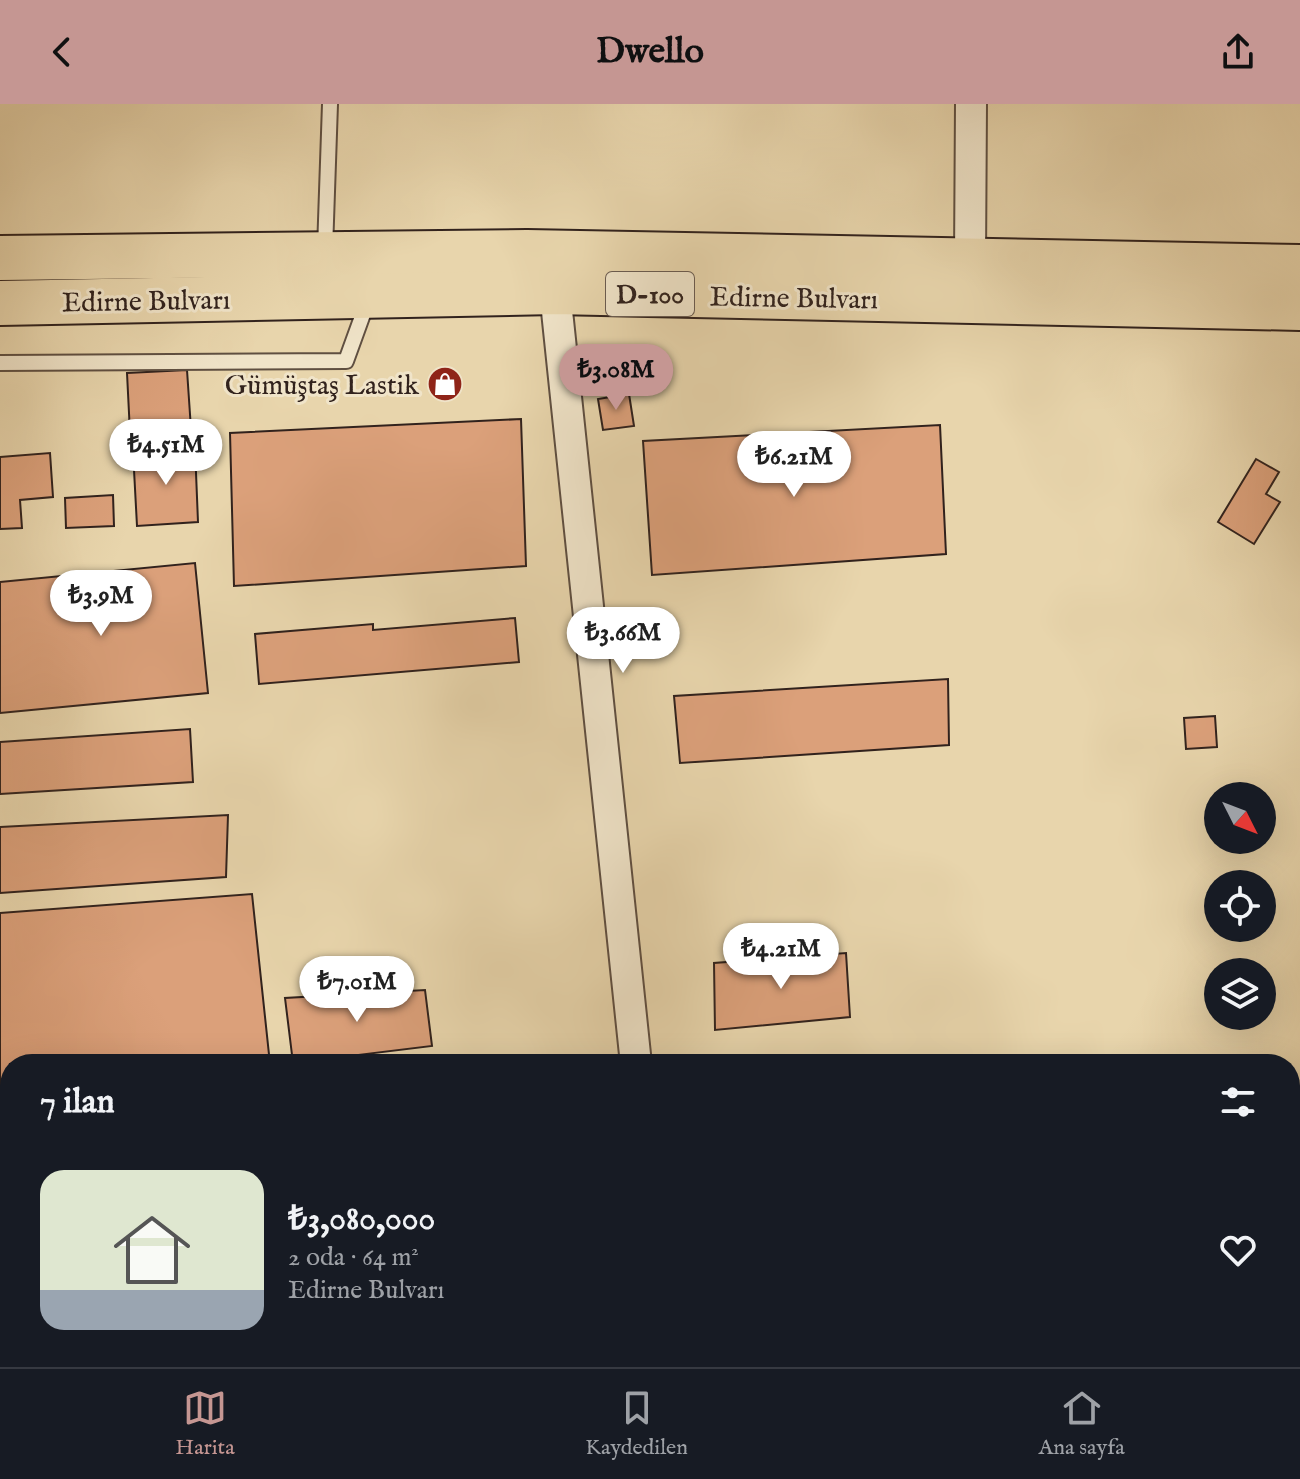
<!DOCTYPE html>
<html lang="tr">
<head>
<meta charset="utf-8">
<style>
	:root { --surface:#171b24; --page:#242831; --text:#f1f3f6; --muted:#9ea1a6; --line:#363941; --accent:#c59692 }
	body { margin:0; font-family:"IM FELL English",serif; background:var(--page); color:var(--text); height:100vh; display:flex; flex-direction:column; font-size:30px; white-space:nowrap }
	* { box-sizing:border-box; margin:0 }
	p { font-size:26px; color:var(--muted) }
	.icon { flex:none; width:44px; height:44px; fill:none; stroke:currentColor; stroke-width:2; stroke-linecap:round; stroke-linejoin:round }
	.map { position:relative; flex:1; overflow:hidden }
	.drawer { position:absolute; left:0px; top:950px; width:1300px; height:314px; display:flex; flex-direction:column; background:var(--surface); border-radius:32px 32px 0 0; box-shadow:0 8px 32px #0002 }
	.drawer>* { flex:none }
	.needle { width:52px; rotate:132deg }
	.controls { position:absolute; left:1204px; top:678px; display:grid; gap:16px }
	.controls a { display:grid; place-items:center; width:72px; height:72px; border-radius:50%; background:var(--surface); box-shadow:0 8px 32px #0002; font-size:40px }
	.price { position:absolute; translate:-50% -68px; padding:0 18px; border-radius:28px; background:#fff; color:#222; font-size:26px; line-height:52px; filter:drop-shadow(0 2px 4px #0008) }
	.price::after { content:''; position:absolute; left:50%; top:48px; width:24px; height:18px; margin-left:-12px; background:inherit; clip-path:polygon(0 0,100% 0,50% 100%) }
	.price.active { background:var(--accent); color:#111 }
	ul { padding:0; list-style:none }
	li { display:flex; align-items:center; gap:24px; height:200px; padding:0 40px }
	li+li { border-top:2px solid var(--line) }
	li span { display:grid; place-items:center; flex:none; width:224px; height:160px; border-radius:24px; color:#555 }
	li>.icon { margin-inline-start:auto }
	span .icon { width:96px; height:96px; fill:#fffc; stroke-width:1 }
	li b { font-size:34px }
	h2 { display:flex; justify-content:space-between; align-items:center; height:96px; padding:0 40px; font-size:34px }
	header { display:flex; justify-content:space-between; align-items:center; height:104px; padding:0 40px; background:var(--accent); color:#111; font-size:36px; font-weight:800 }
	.tab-bar { display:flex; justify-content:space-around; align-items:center; height:112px; border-top:2px solid var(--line); background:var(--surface); font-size:22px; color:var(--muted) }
	.tab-bar a { display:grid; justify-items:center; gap:4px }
	.tab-bar .active { color:var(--accent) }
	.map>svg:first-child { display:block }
	.building { fill:#dba07a; stroke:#31221d; stroke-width:2 }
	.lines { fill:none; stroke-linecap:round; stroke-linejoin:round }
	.lane-casing { stroke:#5f4f41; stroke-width:18 }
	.street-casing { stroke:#5f4f41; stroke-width:34 }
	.highway-casing { stroke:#31221d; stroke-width:48 }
	.lane { stroke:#f0e4c9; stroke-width:14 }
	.street { stroke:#f0e4c9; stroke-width:30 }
	.highway { stroke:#e8d5ac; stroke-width:44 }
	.labels { text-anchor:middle; stroke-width:6; stroke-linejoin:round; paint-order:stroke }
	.shield { fill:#f0e4c9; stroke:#6a5c51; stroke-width:2 }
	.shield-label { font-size:26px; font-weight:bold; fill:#31221d }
	.street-label { font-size:28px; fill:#31221d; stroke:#f0e4c9 }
	.poi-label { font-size:28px; fill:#31221d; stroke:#f0e4c9; text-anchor:end }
</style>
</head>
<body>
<header><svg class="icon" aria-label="back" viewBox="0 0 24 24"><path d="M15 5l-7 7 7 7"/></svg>Dwello<svg class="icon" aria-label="share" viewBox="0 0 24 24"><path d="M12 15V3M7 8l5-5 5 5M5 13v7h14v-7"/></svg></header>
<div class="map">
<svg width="1300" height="1263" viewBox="0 0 1300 1263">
	<rect width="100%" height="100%" fill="#e8d5ac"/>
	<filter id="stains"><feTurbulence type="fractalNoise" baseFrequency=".0025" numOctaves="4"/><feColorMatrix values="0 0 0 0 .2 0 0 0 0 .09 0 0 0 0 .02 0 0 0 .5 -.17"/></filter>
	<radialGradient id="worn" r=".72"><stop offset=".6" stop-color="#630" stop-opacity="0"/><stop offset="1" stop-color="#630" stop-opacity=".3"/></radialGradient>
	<g class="building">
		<path d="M187 266 191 325 130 329 127 269Z"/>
		<path d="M629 290 634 322 603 326 598 295Z"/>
		<path d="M521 315 526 462 234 482 230 329Z"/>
		<path d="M940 321 946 450 652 471 643 337Z"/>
		<path d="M195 344 198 418 137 422 133 347Z"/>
		<path d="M50 349 53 393 20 396 22 424 0 425V353Z"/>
		<path d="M1256 355 1279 368 1266 390 1280 398 1254 440 1218 418Z"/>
		<path d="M113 391 114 422 66 424 65 394Z"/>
		<path d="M195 459 208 589 0 609V478Z"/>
		<path d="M515 514 519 558 259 580 255 530 373 520V526Z"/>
		<path d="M948 575 949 641 680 659 674 592Z"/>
		<path d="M1215 612 1217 643 1186 645 1184 614Z"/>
		<path d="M190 625 193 678 0 690V638Z"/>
		<path d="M228 711 226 773 0 789V723Z"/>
		<path d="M252 790 270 960H10V992L0 993V809Z"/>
		<path d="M846 849 850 913 715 926 714 859Z"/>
		<path d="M425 886 432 942 293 959 285 894Z"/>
		<rect x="0" y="1009" width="10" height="233"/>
		<path d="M1290 1237 1300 1238V1263H1097L1098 1254H1290Z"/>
	</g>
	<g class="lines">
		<defs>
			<g id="lane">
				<path d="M325 146 330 0"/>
				<path d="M0 259 346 257 367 199"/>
			</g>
			<g id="street">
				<path d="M970 156 971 0"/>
				<path d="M555 188 636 960"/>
				<path d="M667 1254 668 1263"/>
			</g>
			<g id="highway">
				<path d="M0 154 527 148 1300 163"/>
				<path d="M0 199 555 188 1300 204"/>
			</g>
		</defs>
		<use href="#lane" class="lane-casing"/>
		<use href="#street" class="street-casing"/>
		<use href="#highway" class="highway-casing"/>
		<use href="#lane" class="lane"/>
		<use href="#street" class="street"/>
		<use href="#highway" class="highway"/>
	</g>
	<defs>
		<symbol id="shop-disc" viewBox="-11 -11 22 22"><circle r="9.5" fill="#8f2418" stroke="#f0e4c9"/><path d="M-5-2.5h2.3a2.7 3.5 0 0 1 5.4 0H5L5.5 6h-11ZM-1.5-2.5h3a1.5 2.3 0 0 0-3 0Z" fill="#fff"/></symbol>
	</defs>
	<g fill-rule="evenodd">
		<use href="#shop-disc" x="425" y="260" width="40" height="40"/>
	</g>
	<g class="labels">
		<rect class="shield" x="606" y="168" width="88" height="44" rx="6"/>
		<g class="shield-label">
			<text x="650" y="199">D-100</text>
		</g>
		<g class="street-label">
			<text transform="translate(794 193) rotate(1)" y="10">Edirne Bulvarı</text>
			<text transform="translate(146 196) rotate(-1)" y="10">Edirne Bulvarı</text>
		</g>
		<g class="poi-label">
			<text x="419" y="290">Gümüştaş Lastik</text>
		</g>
	</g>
	<rect width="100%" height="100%" filter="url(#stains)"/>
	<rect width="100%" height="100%" fill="url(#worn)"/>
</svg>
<div class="controls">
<a><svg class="needle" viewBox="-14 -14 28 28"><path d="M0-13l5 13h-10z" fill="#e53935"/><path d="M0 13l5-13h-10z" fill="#9ea1a6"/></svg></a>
<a><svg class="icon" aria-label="locate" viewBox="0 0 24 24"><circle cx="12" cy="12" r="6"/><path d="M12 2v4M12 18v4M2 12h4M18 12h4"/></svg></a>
<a><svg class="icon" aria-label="layers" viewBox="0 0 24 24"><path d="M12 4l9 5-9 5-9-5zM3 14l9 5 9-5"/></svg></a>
</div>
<b class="price active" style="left:616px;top:308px">₺3.08M</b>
<b class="price" style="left:166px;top:383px">₺4.51M</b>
<b class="price" style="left:794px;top:395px">₺6.21M</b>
<b class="price" style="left:101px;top:534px">₺3.9M</b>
<b class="price" style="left:623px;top:571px">₺3.66M</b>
<b class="price" style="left:781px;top:887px">₺4.21M</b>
<b class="price" style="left:357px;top:920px">₺7.01M</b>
<section class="drawer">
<h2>7 ilan<svg class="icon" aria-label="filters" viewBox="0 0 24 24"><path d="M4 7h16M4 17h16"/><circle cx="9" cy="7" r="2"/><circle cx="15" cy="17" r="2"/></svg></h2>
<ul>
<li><span style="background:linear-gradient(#dfe7d0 75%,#9aa5b1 0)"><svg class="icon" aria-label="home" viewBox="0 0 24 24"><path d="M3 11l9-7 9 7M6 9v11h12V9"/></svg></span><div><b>₺3,080,000</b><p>2 oda · 64 m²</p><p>Edirne Bulvarı</p></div><svg class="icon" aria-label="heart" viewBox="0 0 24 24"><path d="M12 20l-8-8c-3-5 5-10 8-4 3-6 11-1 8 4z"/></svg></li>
</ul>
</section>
</div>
<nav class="tab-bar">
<a class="active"><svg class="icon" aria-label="map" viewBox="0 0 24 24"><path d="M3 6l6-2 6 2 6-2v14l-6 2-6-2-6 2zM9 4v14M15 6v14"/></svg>Harita</a>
<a><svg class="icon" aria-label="saved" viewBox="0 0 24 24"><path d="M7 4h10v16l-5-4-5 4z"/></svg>Kaydedilen</a>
<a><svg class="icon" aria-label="home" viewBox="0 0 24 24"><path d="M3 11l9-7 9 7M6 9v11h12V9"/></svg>Ana sayfa</a>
</nav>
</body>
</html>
